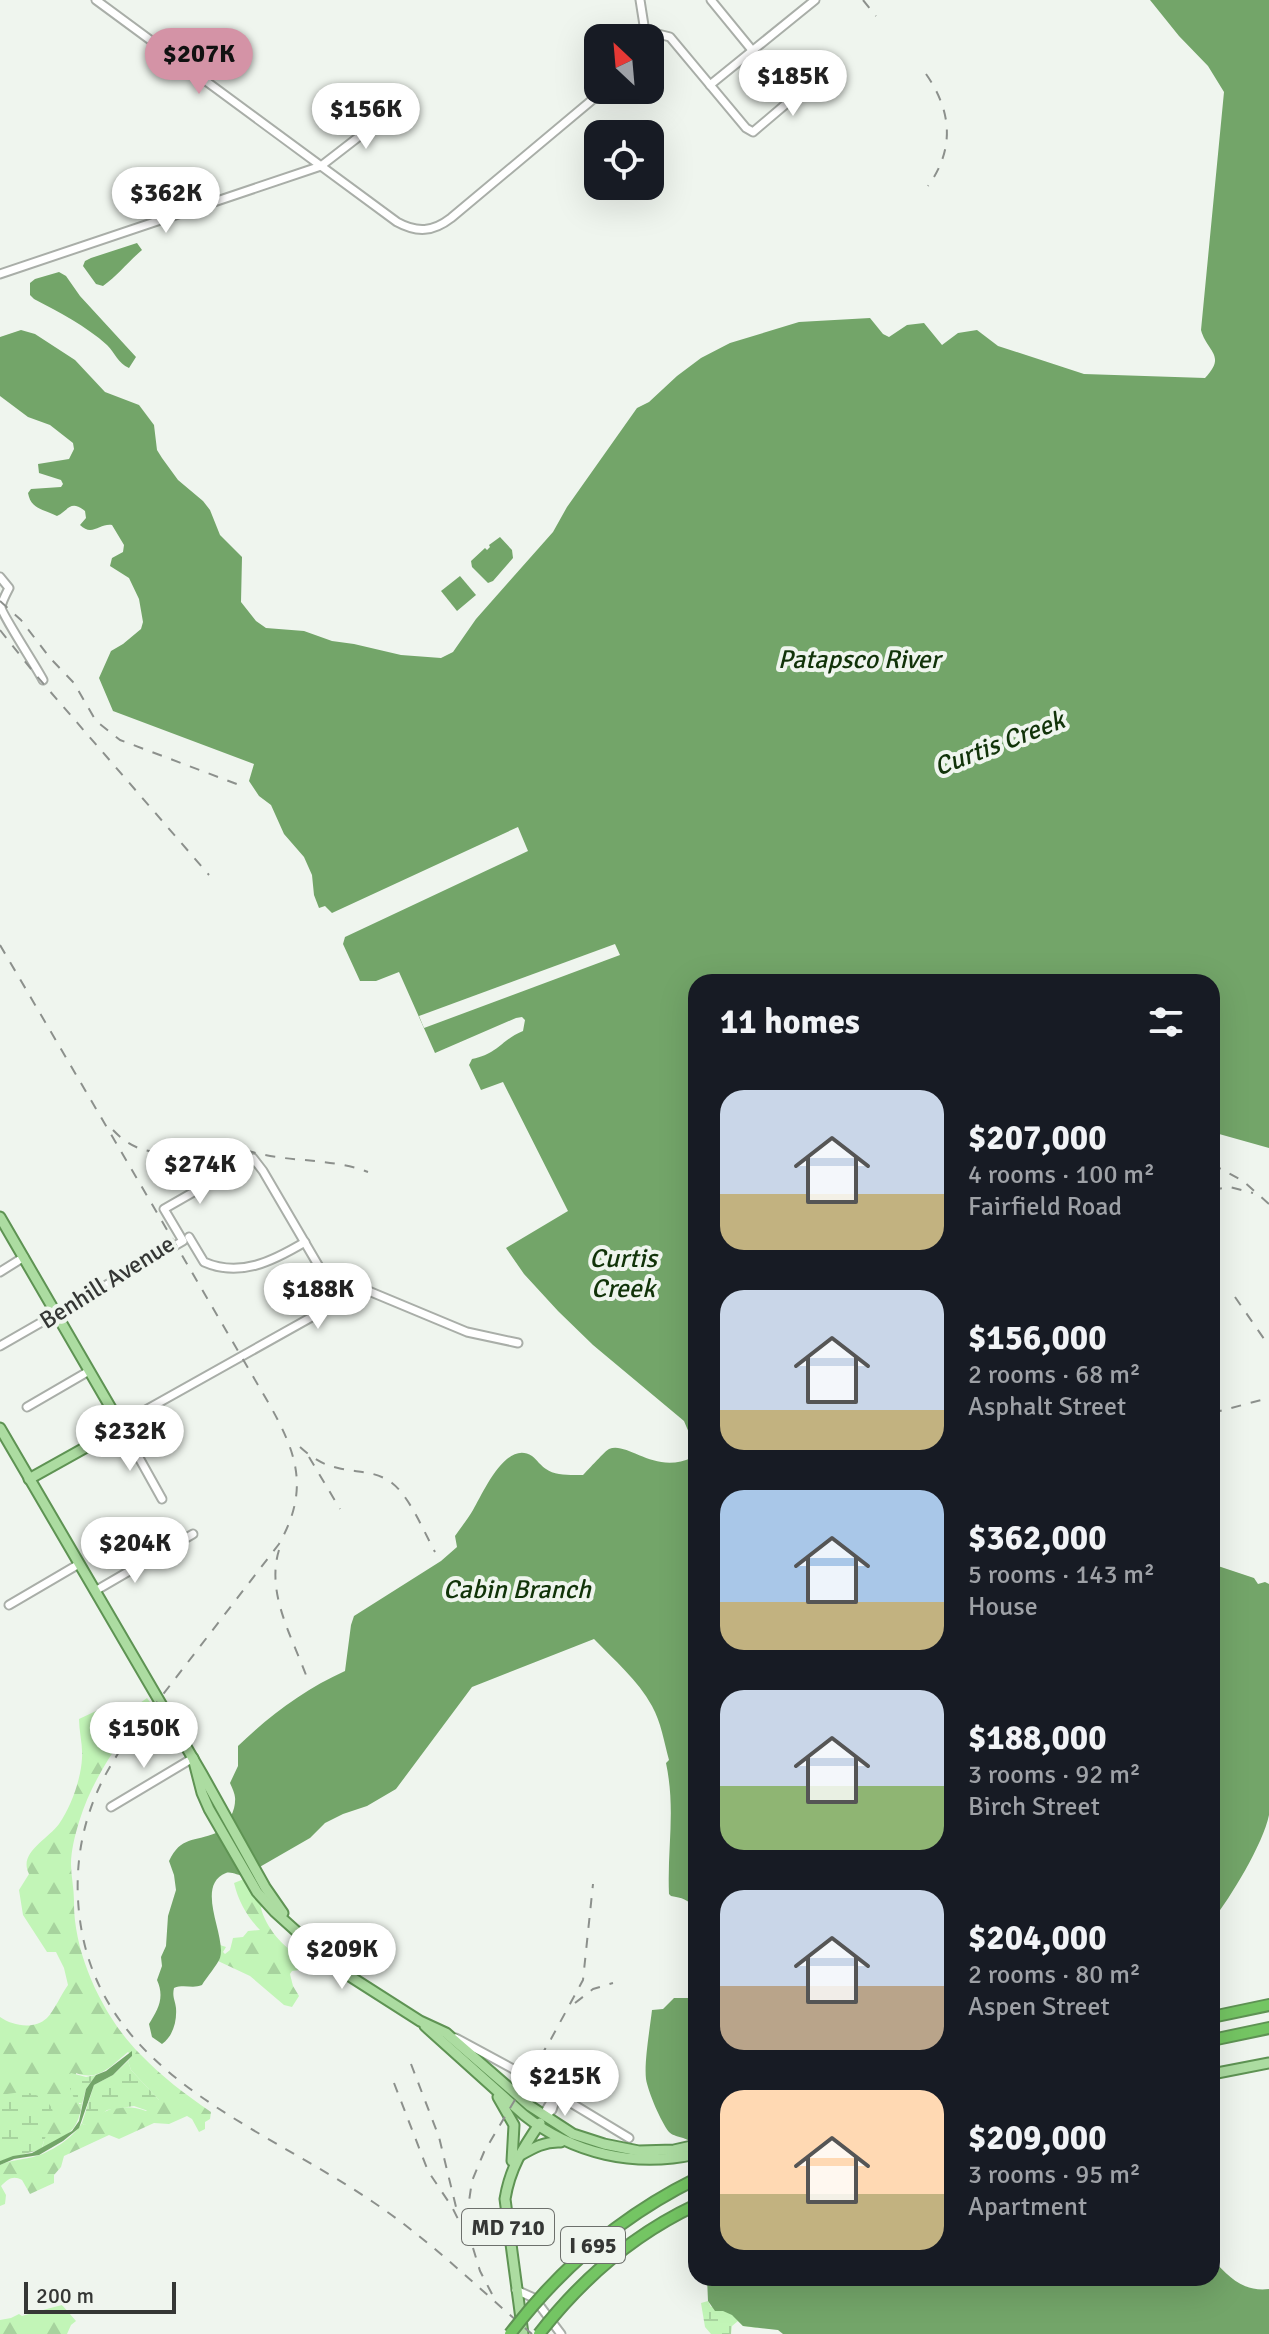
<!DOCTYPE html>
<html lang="en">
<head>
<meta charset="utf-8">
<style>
	:root { --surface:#171b24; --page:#242831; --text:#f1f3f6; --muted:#9ea1a6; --accent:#d493a6 }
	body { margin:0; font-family:Signika,sans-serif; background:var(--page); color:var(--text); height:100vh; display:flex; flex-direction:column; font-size:30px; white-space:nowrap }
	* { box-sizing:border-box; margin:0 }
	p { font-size:26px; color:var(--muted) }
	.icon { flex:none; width:44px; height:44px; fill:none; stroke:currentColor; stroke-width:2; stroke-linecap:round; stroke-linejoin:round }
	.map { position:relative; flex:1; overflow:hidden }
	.side { position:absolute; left:688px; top:974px; width:532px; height:1312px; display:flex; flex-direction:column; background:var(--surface); border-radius:24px; box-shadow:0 8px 32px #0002 }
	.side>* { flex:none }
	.needle { width:52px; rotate:334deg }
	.buttons { position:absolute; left:584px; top:24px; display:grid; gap:16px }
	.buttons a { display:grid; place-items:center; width:80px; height:80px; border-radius:16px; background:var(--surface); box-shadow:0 8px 32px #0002; font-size:40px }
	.scale { position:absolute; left:24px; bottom:20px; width:152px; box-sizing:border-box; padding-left:8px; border:4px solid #353735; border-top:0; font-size:22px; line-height:28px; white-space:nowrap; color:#353735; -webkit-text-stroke:6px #eff5ee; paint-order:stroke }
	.price { position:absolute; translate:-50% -68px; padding:0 18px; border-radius:28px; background:#fff; color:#222; font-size:26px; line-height:52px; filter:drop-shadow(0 2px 4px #0008) }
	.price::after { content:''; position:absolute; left:50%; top:48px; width:24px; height:18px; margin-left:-12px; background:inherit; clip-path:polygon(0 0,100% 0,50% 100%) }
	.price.on { background:var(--accent); color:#111 }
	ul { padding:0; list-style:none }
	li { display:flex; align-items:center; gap:24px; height:200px; padding:0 32px }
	li span { display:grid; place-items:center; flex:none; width:224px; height:160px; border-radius:24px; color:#555 }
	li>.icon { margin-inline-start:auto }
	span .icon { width:96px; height:96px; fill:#fffc; stroke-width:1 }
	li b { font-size:34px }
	h2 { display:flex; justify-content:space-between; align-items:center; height:96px; padding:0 32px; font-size:34px }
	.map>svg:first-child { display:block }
	.forest { fill:url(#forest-firs) }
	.wetland { fill:url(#wetland-marsh) }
	.water { fill:#73a569 }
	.pier { fill:#eff5ee }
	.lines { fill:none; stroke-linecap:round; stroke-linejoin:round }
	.minor-casing { stroke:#a9aea8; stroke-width:11 }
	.major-casing { stroke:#5e9353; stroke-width:13 }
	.highway-casing { stroke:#5e9353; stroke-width:14 }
	.minor { stroke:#fff; stroke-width:7 }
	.major { stroke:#acdca1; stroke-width:9 }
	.highway { stroke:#74c563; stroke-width:10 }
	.rail { stroke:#8c908c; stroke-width:2; stroke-dasharray:10 10; stroke-linecap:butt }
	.highway-bridge-casing { stroke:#5e9353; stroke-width:14; stroke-linecap:butt }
	.highway-bridge { stroke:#74c563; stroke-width:10 }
	.labels { text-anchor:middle; stroke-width:8; stroke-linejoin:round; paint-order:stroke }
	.shield { fill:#eff5ee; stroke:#6d706c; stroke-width:2 }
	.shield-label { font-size:22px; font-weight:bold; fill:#353735 }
	.street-label { font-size:24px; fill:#353735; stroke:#eff5ee }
	.water-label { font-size:26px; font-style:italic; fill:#113309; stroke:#eff5ee }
</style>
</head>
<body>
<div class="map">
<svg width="1269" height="2334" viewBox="0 0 1269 2334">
	<defs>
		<pattern id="forest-firs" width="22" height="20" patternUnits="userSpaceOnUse" patternTransform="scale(2)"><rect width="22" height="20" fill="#c2f5b7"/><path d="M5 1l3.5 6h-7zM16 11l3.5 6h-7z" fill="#a7d39e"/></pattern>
		<pattern id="wetland-marsh" width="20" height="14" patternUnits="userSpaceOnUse" patternTransform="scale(2)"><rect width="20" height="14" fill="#c2f5b7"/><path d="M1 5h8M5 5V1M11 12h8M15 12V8" fill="none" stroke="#a7d39e"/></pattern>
	</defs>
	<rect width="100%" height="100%" fill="#eff5ee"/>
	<g class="forest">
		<path d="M147 1698 150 1702C121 1739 93 1776 79 1822 75 1835 71 1851 71 1864 71 1876 74 1888 74 1901 73 1953 103 2017 140 2054 161 2076 186 2095 211 2112L210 2119 205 2122V2129L199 2132 192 2119 187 2116 169 2124 154 2123 119 2139 109 2135 64 2156 61 2167 54 2175V2183L30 2194 22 2180C13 2175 8 2179 1 2186L6 2195 5 2204 0 2206V2165C11 2160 21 2160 33 2157 50 2153 73 2138 82 2123L84 2125C91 2122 95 2118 101 2114 113 2105 134 2106 146 2111L159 2100 131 2070 128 2061 132 2056 128 2052C112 2065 99 2082 76 2073L79 2104H82C77 2135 66 2134 42 2149L46 2132 3 2095H0V2017C13 2026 34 2030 47 2018 54 2011 62 1993 68 1985L64 1968 56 1952H47L23 1915 19 1890 29 1874C18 1853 47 1840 59 1824 71 1807 81 1779 82 1758 83 1745 79 1732 79 1719L96 1711 105 1721 117 1719Z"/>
		<path d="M244 1879 263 1905 261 1908C265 1926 284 1950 303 1957V1961L299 1970 292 1971 290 1974 293 1986 299 1996 292 2007 284 2005 250 1976 218 1961 220 1958V1945L226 1947 223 1952 225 1954 230 1950 233 1938 243 1937 248 1931 260 1930C247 1916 239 1903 234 1883Z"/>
		<path d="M62 2305 76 2321 71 2325 67 2334H0V2320L11 2318 19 2314 22 2316C36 2312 49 2308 62 2305Z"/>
	</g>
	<g class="wetland">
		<path d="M128 2061 131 2070 159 2100 161 2106 154 2113 134 2106 107 2110 91 2123 84 2125 82 2123 94 2085 113 2075Z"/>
		<path d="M71 2073 86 2077 96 2075 86 2089 82 2104 75 2101 66 2078Z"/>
		<path d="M21 2092C34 2092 56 2101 53 2118 52 2129 43 2137 42 2149L0 2161V2095Z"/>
		<path d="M728 2295 757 2328 743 2326 738 2321 732 2326 731 2334H711L705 2327 701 2303 708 2301 711 2307Z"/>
	</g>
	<g class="water">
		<path d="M1150 0H1269V1148L1212 1132V982H696V2146C687 2136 675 2138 669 2132 661 2122 648 2092 646 2079 644 2062 650 2028 652 2010L663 2009 674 1998H688L693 1970 689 1969 695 1909C688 1899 682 1898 671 1896L669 1894C667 1847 676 1811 666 1763L669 1760C664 1742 661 1722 652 1706 638 1680 614 1660 594 1639L472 1687 396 1789 367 1806 343 1814 325 1823 310 1838 244 1876C239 1876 231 1871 226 1873 194 1886 227 1936 220 1958 218 1964 206 1978 202 1985 193 1989 184 1984 174 1988 172 1997 175 2000 176 2008 177 2022 173 2036 162 2044L152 2037 149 2024C158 2009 165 1998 157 1980L162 1966 161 1957 166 1946 168 1916 176 1890 174 1875 169 1861C181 1836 194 1842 216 1833 226 1829 235 1812 235 1801 236 1795 232 1788 230 1783L238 1766V1746C269 1716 305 1689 345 1671L351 1625 354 1616 441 1561 457 1547 455 1536C461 1527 468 1519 473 1510 483 1493 506 1439 532 1456 537 1460 541 1466 546 1469 555 1476 571 1475 583 1475 588 1470 606 1450 609 1449 628 1441 655 1476 693 1457L695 1447 684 1421 593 1345 558 1311 524 1274 506 1248 568 1211 503 1082 481 1090 469 1065 472 1059C498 1054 501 1040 523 1031L525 1020 522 1017 516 1018 435 1053 399 972 376 981H360L343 944 345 937 528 851 518 827 332 913 325 906 319 908 314 895 312 875 304 857 284 834 271 805 259 796 249 781 254 764 113 711 99 678 111 651 123 644 141 629 143 622 139 599 129 578 110 566 112 558 123 552 124 545 112 525C100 523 92 537 80 525L86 518 85 511C70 499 68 511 57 516 44 509 31 510 28 493L31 489 61 487 63 484 61 480 39 473 38 464 69 459 74 449 73 443 50 425 28 417 0 396V337L21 330 35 334 75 360 105 392 139 405 154 425 157 450 162 458 178 480 203 501 210 510 220 535 242 557 241 602 256 621 266 628 304 631 332 641 354 644 401 655 441 658 453 652 476 619 553 532 567 507 637 408 649 402 677 376 701 358 730 343 799 322 870 318 883 334 889 337 907 325 924 323 942 345 958 333 977 330 998 346 1084 374 1205 378C1227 355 1207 352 1201 330L1224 92 1208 66 1179 36Z"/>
		<path d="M137 243 142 250C128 262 118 275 103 286L96 284 83 266 85 261 91 258Z"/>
		<path d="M59 272 66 276 80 296 136 357 129 368C118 363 115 353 107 345 86 326 59 312 34 299L30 295V283L35 279Z"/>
		<path d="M500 537 512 550 513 558 493 581 488 583 472 567 471 561 485 548 487 550 490 547 489 545Z"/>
		<path d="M460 576 476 595 457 611 441 591Z"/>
		<path d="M1212 1560 1215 1565 1254 1578 1258 1584 1265 1582 1269 1584V1815C1263 1844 1231 1897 1212 1921Z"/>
		<path d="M132 2051V2056L113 2075 94 2085 79 2128 63 2141 39 2155 14 2159 0 2165V2161L13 2156 32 2153 72 2131 79 2121 86 2089 96 2075 106 2071Z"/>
		<path d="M1212 2259C1229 2277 1243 2292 1269 2289V2334H783L778 2330 743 2326 732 2315 723 2311H715L708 2301 707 2278H1212Z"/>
	</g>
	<path class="pier" d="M615 944 620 955 424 1028 419 1016Z"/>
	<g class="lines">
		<defs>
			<g id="minor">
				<path d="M96 0 397 222C417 233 433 232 451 218L604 90"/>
				<path d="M640 0 646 38"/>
				<path d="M711 0 792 99"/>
				<path d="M647 35 658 34 670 37 746 128 753 132 813 81"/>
				<path d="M710 85 815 0"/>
				<path d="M0 274 321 166 392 111"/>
				<path d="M0 577 9 588C6 594 2 601 1 607 1 613 37 668 43 680"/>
				<path d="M189 1237 204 1262C240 1278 273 1261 305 1242"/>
				<path d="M0 1272 24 1257"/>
				<path d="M0 1346 183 1241 164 1209 253 1158 263 1171 335 1294"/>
				<path d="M27 1407 89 1371"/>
				<path d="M120 1428 123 1429 162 1499"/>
				<path d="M123 1429 135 1416 360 1290 371 1292 467 1332 518 1343"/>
				<path d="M95 1591 193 1534"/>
				<path d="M9 1605 79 1564"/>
				<path d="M111 1807 193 1758"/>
				<path d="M456 2038 528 2077 629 2138"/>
				<path d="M545 2115V2112L552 2100 557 2095"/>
				<path d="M545 2116 552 2110 557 2095"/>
				<path d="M516 2290 534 2298 561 2334"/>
			</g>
			<g id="major">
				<path d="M0 1217 119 1422 118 1427 115 1431 29 1479"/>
				<path d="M0 1428 202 1774 265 1887 283 1913"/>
				<path d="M193 1758 202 1793 209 1809 257 1892 275 1912 337 1968 420 2021 446 2033 530 2106 573 2134 604 2144 639 2151 674 2150 696 2145"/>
				<path d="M425 2026 524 2115C573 2154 635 2168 696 2154"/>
				<path d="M1212 2074 1269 2063"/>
				<path d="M498 2097 514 2125 512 2161"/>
				<path d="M519 2156C533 2148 545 2141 561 2142"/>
				<path d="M523 2334 505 2199C510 2168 523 2148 540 2123"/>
			</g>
			<g id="highway">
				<path d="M1212 2017 1269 2005"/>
				<path d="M1212 2040 1269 2028"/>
			</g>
		</defs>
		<use href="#minor" class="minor-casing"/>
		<use href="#major" class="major-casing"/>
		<use href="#highway" class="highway-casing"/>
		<use href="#minor" class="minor"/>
		<use href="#major" class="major"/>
		<use href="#highway" class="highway"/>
		<g class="rail">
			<path d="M863 0 876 16"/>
			<path d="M926 74C952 111 955 149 928 186"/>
			<path d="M0 601 21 620 50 658 74 683 96 721 120 740 242 786"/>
			<path d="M0 630 35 674 209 875"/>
			<path d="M0 945 268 1402C297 1453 310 1489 279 1544L124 1745C91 1791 75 1843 78 1899 87 2070 252 2120 373 2202 430 2240 479 2289 532 2334"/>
			<path d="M113 1130C150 1169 186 1145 229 1147 242 1148 253 1153 265 1155 300 1162 334 1159 368 1172"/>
			<path d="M1212 1164 1243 1181 1269 1204"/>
			<path d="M1212 1190 1230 1187 1253 1193"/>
			<path d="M1235 1297 1269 1346"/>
			<path d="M1212 1413 1269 1398"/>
			<path d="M300 1447C311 1457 323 1465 338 1468 357 1473 375 1470 392 1483 410 1497 424 1532 435 1552"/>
			<path d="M309 1457 340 1509"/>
			<path d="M279 1550C266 1592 291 1635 306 1675"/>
			<path d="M575 2003 593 1989 613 1983"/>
			<path d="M411 2064 439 2137 456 2207"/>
			<path d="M394 2083 428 2171 452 2207 467 2237"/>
			<path d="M492 2294 480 2271 470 2238 468 2208 472 2181 484 2152 551 2039 583 1980 593 1884"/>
		</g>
		<defs>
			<g id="highway-bridge">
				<path d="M510 2334C561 2267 621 2216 696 2179"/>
				<path d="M539 2334C581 2280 634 2234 696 2205"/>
			</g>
		</defs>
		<use href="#highway-bridge" class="highway-bridge-casing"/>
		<use href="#highway-bridge" class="highway-bridge"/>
	</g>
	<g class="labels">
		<g class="shield">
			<rect x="462" y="2209" width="92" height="36" rx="6"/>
			<rect x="561" y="2227" width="64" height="36" rx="6"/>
		</g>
		<g class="shield-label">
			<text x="508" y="2235">MD 710</text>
			<text x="593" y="2253">I 695</text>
		</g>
		<g class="street-label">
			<text transform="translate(107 1282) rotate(-32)" y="8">Benhill Avenue</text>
		</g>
		<g class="water-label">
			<text x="859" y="668">Patapsco River</text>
			<text transform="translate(999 743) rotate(-21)" y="9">Curtis Creek</text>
			<text x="623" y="1267">Curtis<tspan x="623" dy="30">Creek</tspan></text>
			<text x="517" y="1598">Cabin Branch</text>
		</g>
	</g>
</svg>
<div class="buttons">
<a><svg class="needle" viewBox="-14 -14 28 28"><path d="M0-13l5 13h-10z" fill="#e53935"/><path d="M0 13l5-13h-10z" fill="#9ea1a6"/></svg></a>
<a><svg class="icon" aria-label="locate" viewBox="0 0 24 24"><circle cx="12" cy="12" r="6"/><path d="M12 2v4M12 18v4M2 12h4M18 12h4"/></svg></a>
</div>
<div class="scale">200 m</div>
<b class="price on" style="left:199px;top:96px">$207K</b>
<b class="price" style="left:793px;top:118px">$185K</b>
<b class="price" style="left:366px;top:151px">$156K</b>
<b class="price" style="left:166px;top:235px">$362K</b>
<b class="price" style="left:200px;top:1206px">$274K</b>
<b class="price" style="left:318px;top:1331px">$188K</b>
<b class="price" style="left:130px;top:1473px">$232K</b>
<b class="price" style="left:135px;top:1585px">$204K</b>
<b class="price" style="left:144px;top:1770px">$150K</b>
<b class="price" style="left:342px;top:1991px">$209K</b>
<b class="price" style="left:565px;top:2118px">$215K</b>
<section class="side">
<h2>11 homes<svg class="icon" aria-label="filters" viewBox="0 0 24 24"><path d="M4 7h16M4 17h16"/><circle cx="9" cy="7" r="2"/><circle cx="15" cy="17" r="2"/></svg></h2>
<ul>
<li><span style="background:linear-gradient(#c9d6e8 65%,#c2b280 0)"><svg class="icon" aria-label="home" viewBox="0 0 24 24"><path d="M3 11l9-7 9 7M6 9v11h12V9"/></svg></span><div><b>$207,000</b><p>4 rooms · 100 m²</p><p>Fairfield Road</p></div></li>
<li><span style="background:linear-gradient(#c9d6e8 75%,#c2b280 0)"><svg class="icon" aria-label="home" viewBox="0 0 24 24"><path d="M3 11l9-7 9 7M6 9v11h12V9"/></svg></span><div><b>$156,000</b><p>2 rooms · 68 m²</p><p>Asphalt Street</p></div></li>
<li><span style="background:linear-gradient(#a9c7e8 70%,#c2b280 0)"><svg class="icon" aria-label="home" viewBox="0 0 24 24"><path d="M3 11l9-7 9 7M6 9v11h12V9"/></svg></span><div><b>$362,000</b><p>5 rooms · 143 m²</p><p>House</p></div></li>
<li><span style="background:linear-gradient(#c9d6e8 60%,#8fb573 0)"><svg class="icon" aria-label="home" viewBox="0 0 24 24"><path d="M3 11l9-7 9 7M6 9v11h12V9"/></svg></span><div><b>$188,000</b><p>3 rooms · 92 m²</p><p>Birch Street</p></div></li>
<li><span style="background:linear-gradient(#c9d6e8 60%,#b9a48a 0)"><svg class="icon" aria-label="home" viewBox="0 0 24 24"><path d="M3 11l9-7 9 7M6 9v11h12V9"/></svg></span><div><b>$204,000</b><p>2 rooms · 80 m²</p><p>Aspen Street</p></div></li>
<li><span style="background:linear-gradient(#ffd9b3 65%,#c2b280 0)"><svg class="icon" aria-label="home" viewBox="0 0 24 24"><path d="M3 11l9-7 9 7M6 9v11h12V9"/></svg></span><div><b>$209,000</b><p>3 rooms · 95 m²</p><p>Apartment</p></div></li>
</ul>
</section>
</div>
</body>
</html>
